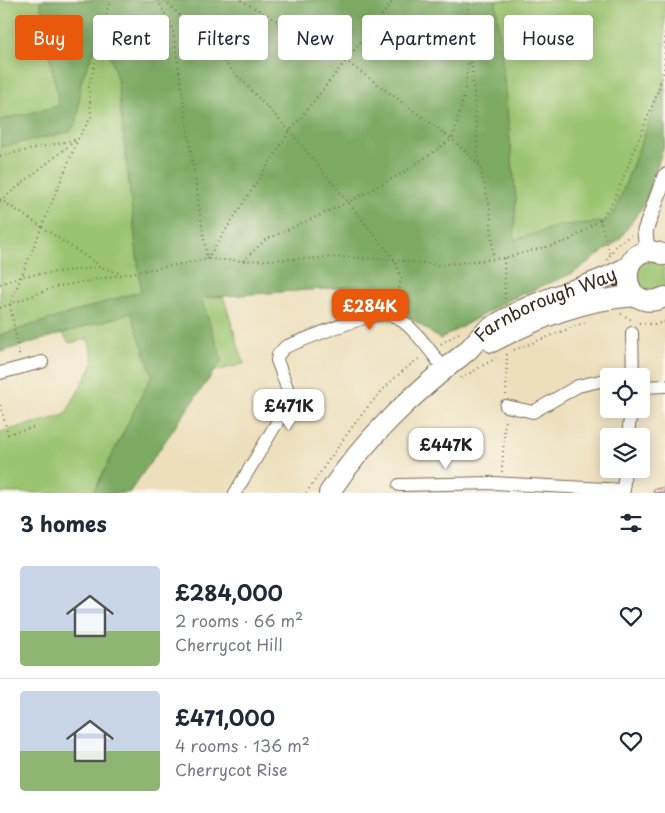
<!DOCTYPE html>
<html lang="en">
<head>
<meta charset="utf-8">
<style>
	:root { --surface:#fff; --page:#f6f6f7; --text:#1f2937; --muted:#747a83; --line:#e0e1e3; --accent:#ea580c }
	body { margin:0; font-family:"Playpen Sans",sans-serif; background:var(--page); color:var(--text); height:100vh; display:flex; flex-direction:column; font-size:19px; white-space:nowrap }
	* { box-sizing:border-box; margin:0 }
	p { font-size:16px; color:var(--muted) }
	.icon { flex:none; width:28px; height:28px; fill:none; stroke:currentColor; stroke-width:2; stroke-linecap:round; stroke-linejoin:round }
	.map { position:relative; height:493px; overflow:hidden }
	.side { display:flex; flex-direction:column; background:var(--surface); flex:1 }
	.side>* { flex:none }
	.guide { position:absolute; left:15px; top:15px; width:635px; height:45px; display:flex; gap:10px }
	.buttons { position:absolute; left:600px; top:368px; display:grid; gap:10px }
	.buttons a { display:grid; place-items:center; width:50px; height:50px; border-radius:5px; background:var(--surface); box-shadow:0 2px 12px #0003; font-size:25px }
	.price { position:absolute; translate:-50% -42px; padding:0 11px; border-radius:10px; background:#fff; color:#222; font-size:16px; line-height:32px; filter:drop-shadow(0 1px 2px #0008) }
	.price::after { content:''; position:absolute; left:50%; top:30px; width:15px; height:11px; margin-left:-8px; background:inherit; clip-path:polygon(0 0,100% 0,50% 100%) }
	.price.selected { background:var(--accent); color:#fff }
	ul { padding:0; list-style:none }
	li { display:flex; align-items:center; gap:15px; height:125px; padding:0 20px }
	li+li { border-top:1px solid var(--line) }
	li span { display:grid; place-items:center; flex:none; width:140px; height:100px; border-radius:5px; color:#555 }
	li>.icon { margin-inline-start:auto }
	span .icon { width:60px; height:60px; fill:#fffc; stroke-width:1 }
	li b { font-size:21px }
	h2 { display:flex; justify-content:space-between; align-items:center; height:60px; padding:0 20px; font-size:21px }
	.chip { padding:0 18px; border-radius:5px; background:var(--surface); box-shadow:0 2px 12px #0003; font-size:18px; line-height:45px }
	.chip.selected { background:var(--accent); color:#fff }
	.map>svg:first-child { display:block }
	.green { fill:#9bc471; stroke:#6b7748 }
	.forest { fill:#7caa63; stroke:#5c6a40 }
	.building { fill:#da9cd3 }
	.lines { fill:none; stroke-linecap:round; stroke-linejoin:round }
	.minor-casing { stroke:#796955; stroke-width:14 }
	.tertiary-casing { stroke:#796955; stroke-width:17 }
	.trunk-casing { stroke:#796955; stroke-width:22 }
	.path { stroke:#796955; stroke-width:2; stroke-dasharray:1 4; stroke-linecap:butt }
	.minor { stroke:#fff; stroke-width:12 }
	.tertiary { stroke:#fff; stroke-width:15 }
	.trunk { stroke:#fff; stroke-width:20 }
	.labels { text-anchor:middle; stroke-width:5; stroke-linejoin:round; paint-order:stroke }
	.street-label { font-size:18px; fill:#3b2a1e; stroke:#fbf7ec }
</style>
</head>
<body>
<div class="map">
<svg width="665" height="493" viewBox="0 0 665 493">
	<rect width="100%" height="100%" fill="#fbf7ec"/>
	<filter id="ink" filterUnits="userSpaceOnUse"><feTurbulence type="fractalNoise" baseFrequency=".02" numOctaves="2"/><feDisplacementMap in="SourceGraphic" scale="10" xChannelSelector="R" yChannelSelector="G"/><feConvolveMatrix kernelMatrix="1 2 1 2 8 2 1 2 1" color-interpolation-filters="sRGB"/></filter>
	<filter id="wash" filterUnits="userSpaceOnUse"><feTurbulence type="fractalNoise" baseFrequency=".0096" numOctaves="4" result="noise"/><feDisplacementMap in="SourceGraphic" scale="20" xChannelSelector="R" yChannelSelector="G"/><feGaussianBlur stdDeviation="1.12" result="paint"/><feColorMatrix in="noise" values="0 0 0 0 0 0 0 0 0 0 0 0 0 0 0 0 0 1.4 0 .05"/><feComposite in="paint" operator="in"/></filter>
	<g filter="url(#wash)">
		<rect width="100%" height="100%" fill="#eddfbc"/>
		<g class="green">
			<path d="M0 0H665V142L645 203 619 240 573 273 509 300 440 339 400 310 349 287 223 296 244 364 208 373 209 380 202 386 125 493H0V432L65 415 94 362 88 339 69 343 63 333 0 352Z"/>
			<path d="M646 259C665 263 665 264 665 286L657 292 642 290 635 272Z"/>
		</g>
		<path class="forest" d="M40 0H496L516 198 514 240 562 225 605 222 615 211 665 80V142L645 203 619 240 573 273 509 300 440 339 400 310 349 287 201 298 222 360 129 493H93L152 375 131 313 0 352V335L141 291 117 79 103 30 81 81 77 121 70 132 0 147V120L59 106Z"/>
		<g id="blocks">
			<path class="building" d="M665 487V493H654L653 490Z"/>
		</g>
	</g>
	<g filter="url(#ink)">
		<use href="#blocks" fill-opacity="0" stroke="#796955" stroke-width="1"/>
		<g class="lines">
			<defs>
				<g id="minor">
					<path d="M632 333 633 376"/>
					<path d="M0 373 42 362"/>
					<path d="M641 387 665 386"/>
					<path d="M506 406 533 412 578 386 609 379"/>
					<path d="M628 436 631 409"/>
					<path d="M399 485 494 483 624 490"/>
					<path d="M235 493 291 399 277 360 278 355 285 347C304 340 375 309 391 315 411 322 431 352 444 369"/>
					<path d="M623 493 625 469"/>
				</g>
				<path id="tertiary" d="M647 251 645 231 665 176"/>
				<g id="trunk">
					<path d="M665 255C615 233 616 319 665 297"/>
					<path d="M492 342C538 318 584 299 636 296"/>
					<path id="s1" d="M329 493C366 437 414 393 466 352 474 345 479 336 487 330 497 323 509 317 520 311 555 293 595 286 629 266"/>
				</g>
			</defs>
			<use href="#minor" class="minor-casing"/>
			<use href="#tertiary" class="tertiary-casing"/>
			<use href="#trunk" class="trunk-casing"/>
			<g class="path">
				<path d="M158 0 173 30 207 259"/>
				<path d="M165 0 290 131 395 260 439 265 504 258 568 241 600 220 610 255"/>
				<path d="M241 0 346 61 452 139 479 165 490 207 493 258"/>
				<path d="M665 0V3"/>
				<path d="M471 57 479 164"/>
				<path d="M0 156 78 139 91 117 89 87 110 0"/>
				<path d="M0 199 100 266"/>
				<path d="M0 201 76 140"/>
				<path d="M600 220 615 198 657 94 664 71 665 32"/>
				<path d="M504 258 505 300"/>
				<path d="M207 259 290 131 394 0"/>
				<path d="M607 260 616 245 631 235"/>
				<path d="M243 261 265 240 347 203 406 171 452 139 463 100 470 52 468 0"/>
				<path d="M0 284 22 276 101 267 122 274"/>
				<path d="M0 308 55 287 207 259 243 261 345 257 395 260 401 278 396 304"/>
				<path d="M621 314 632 320"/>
				<path d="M639 323 655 324 665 322"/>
				<path d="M441 344 462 331"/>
				<path d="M514 350 586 322"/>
				<path d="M19 355 10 304 78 139"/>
				<path d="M461 378 496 358"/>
				<path d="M506 395 507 352"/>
				<path d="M0 405 8 434 39 426"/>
				<path d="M502 472 505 419"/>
				<path d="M306 493C339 447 372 390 420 358"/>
			</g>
			<use href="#minor" class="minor"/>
			<use href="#tertiary" class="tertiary"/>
			<use href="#trunk" class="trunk"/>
		</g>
	</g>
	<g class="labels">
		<g class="street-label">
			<text dy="6" stroke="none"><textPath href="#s1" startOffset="292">Farnborough Way</textPath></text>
		</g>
	</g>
</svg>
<div class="buttons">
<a><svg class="icon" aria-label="locate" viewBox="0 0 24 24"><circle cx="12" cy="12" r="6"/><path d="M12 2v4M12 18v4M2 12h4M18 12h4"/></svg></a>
<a><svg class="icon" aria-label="layers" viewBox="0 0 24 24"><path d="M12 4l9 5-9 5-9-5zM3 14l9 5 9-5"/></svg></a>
</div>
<b class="price selected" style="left:370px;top:331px">£284K</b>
<b class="price" style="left:289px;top:431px">£471K</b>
<b class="price" style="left:446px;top:470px">£447K</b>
<div class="guide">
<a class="chip selected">Buy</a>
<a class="chip">Rent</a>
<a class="chip">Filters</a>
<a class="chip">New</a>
<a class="chip">Apartment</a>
<a class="chip">House</a>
</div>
</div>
<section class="side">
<h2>3 homes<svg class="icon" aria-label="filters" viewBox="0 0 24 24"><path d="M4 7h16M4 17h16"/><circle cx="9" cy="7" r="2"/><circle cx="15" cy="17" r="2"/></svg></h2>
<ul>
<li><span style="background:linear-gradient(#c9d6e8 65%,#8fb573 0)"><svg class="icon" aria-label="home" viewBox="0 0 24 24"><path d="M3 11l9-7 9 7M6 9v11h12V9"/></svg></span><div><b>£284,000</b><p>2 rooms · 66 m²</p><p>Cherrycot Hill</p></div><svg class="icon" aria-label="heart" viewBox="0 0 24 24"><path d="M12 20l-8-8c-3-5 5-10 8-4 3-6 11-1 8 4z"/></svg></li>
<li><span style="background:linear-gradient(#c9d6e8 60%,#8fb573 0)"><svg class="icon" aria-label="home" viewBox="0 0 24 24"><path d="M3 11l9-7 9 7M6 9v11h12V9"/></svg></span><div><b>£471,000</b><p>4 rooms · 136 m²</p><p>Cherrycot Rise</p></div><svg class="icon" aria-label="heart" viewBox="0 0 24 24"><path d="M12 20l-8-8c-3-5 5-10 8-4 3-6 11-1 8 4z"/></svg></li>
</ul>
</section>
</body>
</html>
